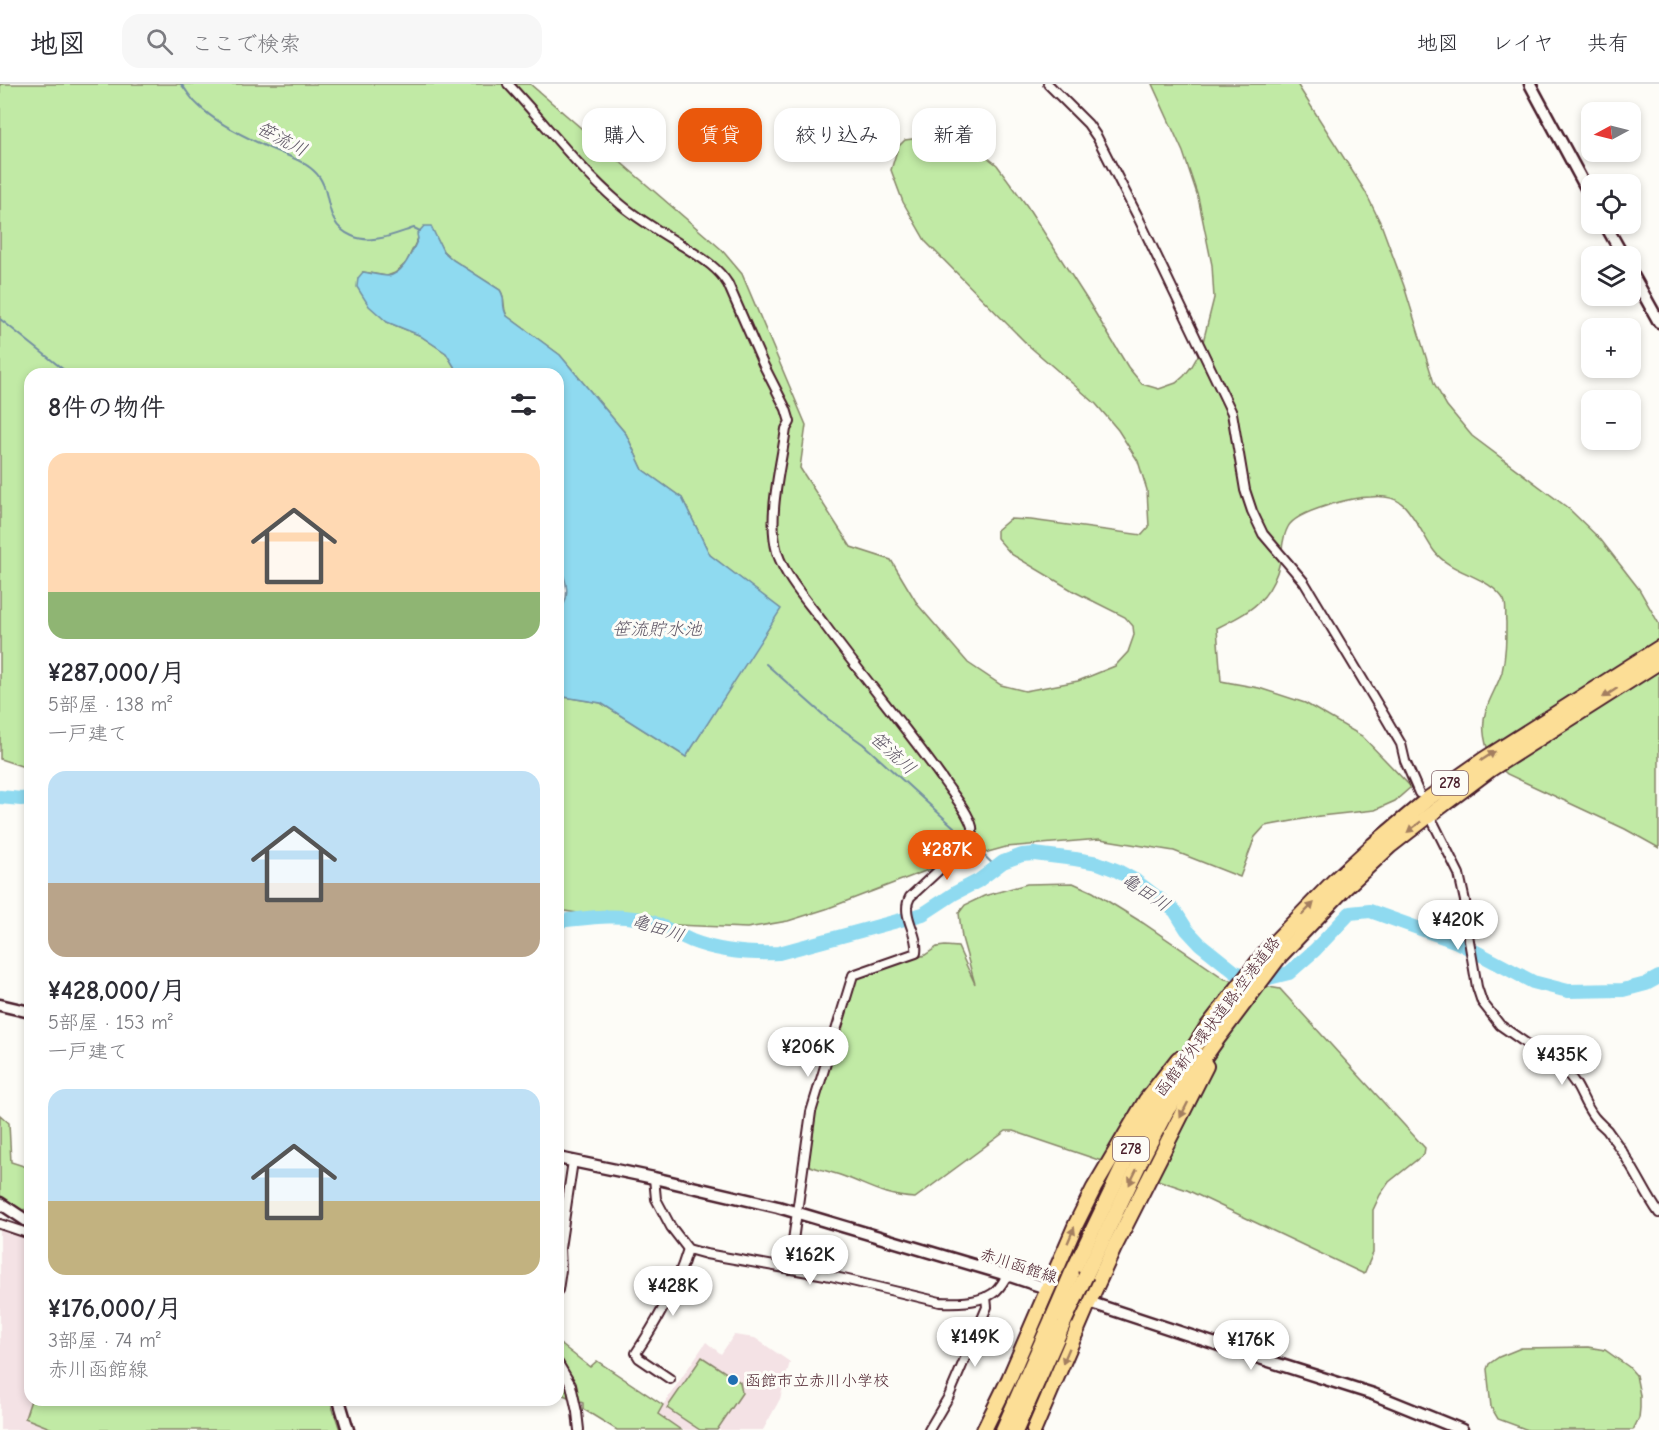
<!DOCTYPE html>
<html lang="ja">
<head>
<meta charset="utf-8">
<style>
	:root { --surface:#fff; --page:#f7f7f7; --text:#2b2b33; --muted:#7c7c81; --line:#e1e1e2; --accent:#ea580c }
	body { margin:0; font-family:"Comic Neue","Klee One",sans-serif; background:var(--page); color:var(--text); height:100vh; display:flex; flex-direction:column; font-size:22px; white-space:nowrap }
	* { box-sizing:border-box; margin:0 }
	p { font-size:20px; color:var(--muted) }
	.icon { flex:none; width:33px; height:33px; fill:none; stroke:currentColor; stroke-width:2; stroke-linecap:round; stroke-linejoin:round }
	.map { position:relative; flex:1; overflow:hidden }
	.panel { position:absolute; left:24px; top:284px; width:540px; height:1038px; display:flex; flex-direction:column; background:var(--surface); border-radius:18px; box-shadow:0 3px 9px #0003 }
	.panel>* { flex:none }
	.top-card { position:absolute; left:582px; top:24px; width:570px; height:54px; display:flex; gap:12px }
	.needle { width:39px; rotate:263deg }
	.controls { position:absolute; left:1581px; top:18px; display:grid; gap:12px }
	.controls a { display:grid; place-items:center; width:60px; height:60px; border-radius:12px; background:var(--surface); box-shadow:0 3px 9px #0003; font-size:30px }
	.price { position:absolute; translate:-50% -51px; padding:0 14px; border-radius:21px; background:#fff; color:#222; font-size:20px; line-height:39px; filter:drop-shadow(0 2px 3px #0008) }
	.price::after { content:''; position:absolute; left:50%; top:36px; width:18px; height:14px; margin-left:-9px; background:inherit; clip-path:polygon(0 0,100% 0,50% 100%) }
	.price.on { background:var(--accent); color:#fff }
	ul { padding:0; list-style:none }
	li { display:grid; align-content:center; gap:12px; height:318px; padding:0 24px }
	li span { display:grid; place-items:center; height:186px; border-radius:18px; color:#555 }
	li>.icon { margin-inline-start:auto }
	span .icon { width:108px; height:108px; fill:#fffc; stroke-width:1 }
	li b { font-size:26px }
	h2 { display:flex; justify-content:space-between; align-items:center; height:72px; padding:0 24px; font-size:26px }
	.pill { padding:0 21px; border-radius:18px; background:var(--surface); box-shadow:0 3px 9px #0003; font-size:21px; line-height:54px }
	.pill.on { background:var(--accent); color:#fff }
	header { display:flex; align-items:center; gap:36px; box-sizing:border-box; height:84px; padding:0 30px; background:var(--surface); border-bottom:2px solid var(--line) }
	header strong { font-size:28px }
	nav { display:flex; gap:33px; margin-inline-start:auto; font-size:21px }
	.search { width:420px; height:54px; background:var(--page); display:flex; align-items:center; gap:15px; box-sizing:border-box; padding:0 21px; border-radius:18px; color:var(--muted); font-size:22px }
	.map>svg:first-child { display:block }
	.built { fill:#f4e2e5 }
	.green { fill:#c1eaa5; stroke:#868468; stroke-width:1.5 }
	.water { fill:#8fdaf0; stroke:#738fa1; stroke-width:1.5 }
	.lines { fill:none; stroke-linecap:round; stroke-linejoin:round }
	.stream { stroke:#738fa1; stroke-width:2 }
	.river { stroke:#8fdaf0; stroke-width:14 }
	.street-casing { stroke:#4a1f2b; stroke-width:12 }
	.secondary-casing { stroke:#4a1f2b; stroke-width:15 }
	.highway-casing { stroke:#4a1f2b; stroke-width:18 }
	.street { stroke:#fdfcf7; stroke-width:8 }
	.secondary { stroke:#fdfcf7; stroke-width:10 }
	.highway { stroke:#fcde96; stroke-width:14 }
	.highway-bridge-casing { stroke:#4a1f2b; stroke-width:18; stroke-linecap:butt }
	.highway-bridge { stroke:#fcde96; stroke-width:14 }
	.oneway { fill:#a37e60 }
	.poi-dot { fill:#1f6fb2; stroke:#fdfcf7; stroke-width:2 }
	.labels { text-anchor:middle; stroke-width:6; stroke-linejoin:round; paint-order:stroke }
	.shield { fill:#fdfcf7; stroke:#806168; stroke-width:1.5 }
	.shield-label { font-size:15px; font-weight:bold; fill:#4a1f2b }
	.street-label { font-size:16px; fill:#4a1f2b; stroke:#fdfcf7 }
	.poi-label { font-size:16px; fill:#4a1f2b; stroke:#fdfcf7; text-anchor:start }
	.water-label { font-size:18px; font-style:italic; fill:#5f5766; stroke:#fdfcf7 }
</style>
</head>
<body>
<header>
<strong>地図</strong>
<div class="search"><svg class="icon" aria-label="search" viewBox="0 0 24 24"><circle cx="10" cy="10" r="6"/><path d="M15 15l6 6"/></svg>ここで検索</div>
<nav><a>地図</a><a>レイヤ</a><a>共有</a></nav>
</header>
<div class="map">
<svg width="1659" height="1346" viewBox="0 0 1659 1346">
	<rect width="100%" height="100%" fill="#fdfcf7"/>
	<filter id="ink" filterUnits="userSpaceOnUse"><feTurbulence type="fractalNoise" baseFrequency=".0167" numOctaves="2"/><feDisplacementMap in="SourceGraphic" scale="12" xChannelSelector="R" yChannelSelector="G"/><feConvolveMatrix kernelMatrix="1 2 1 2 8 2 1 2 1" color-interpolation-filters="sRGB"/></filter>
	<g filter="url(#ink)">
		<g class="built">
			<path d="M0 1145 30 1154V1316H330L340 1346H0Z"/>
			<path d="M734 1251 755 1254 790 1278 780 1315 763 1346H681L657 1330 706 1258 721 1270Z"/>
		</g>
		<g class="green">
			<path d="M0 0H530L721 165 742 190 806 341 800 384 851 463 891 476 918 521 968 579 1001 601 1025 607 1078 597 1115 582 1128 568 1134 551 1133 542 1125 533 1075 508 1011 470 997 454V446L1010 435 1031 436 1142 451 1149 443 1147 406 1138 377 1118 346 1096 320 1028 261 926 158 903 118 891 86 898 63 905 56 927 53 949 54 974 63 997 81 1027 122 1088 217 1128 283 1142 300 1159 305 1176 299 1184 292 1192 282 1201 266 1214 214 1212 181 1198 113 1183 68 1152 0H1297L1365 107 1381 140 1404 202 1434 299 1447 322 1472 352 1568 424 1601 456 1639 505 1659 540V764L1625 745 1507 690C1503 686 1497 682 1494 678 1484 663 1481 642 1486 626 1490 613 1498 601 1502 588 1506 571 1506 555 1506 538 1505 532 1507 522 1504 516 1490 492 1451 490 1434 467 1426 456 1411 425 1401 419 1393 413 1381 412 1371 413 1353 413 1296 427 1288 443 1281 456 1283 466 1280 478 1271 517 1249 528 1217 544L1221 597 1259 604 1305 619 1362 652 1411 703 1395 717 1375 726 1320 732 1265 742 1255 753 1240 793 1174 767 1100 755 1006 763 941 781 826 825 788 837 747 844 651 840 558 826V612L601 619 686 673 780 525 710 471 682 414 643 386 626 350 560 271 507 232C501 220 507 217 500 206L453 176 443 167 431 143 418 154 406 179 395 189 387 192 363 188 387 238 419 251 446 269 458 289 30 290V685L0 675Z"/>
			<path d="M1073 799 1093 808 1143 839 1225 895 1280 905 1425 1064 1424 1070 1389 1098 1380 1111 1373 1126V1169L1364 1190 1187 1106 1013 1047H1006L915 1114C886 1112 873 1104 848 1094 835 1089 821 1086 807 1081L815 1030 856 893 925 871 937 863 945 862 958 863 975 900 962 854 959 829 965 821 984 812 1027 800Z"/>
			<path d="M0 1031 9 1039 11 1078 30 1084V1125L0 1128Z"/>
			<path d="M558 1259 563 1262 590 1283 597 1277 663 1321 658 1330 681 1346H617L583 1325V1319L558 1309Z"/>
			<path d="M1588 1263 1605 1266 1629 1283 1636 1291 1640 1311V1324L1639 1334 1633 1346H1528L1498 1335 1491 1323 1487 1285 1489 1280 1499 1273 1521 1264Z"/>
			<path d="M702 1273 740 1298 742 1309 717 1346H700L667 1324Z"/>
			<path d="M31 1316H330L340 1346H55L25 1334Z"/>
		</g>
		<path class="water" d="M424 142H431L443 167 453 176 500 206C507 217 500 220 507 232L560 271 626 350 643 386 682 414 710 471 781 525 686 673 601 619 558 612V528C572 515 567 495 558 481V290L458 289 446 269 419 251 387 238 369 222 357 203 358 194 363 188C370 189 380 192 388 192 404 190 412 167 418 155L417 150Z"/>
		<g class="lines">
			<g class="stream">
				<path d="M181 0C187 7 191 15 198 21 214 37 241 51 261 60 278 69 300 74 314 87 335 106 320 138 352 152 372 161 395 150 414 144L420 147"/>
				<path d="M0 235 69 290"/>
				<path d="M766 580 828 635 863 660 967 755"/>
				<path d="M971 759 996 783"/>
			</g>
			<g class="river">
				<path d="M0 713 21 715 30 714"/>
				<path d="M558 837C589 834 614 829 646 836 659 839 678 851 692 857 720 868 749 870 779 869L923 830 955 809 978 797 1003 778 1022 771 1034 770 1075 775 1098 779 1116 786 1136 797 1175 827 1187 846 1200 860 1235 888 1251 893 1269 894 1289 889 1315 866 1350 829 1370 827 1457 858 1533 898 1568 907 1623 906 1646 900 1659 893"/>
			</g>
			<defs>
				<g id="street">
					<path d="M508 0C545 39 577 83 618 118 637 135 661 148 683 162 700 173 717 182 728 200L763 280 786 325 790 338 786 345C781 381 767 433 777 468 786 495 807 517 824 540 862 592 904 641 941 693 950 707 968 727 972 743 973 750 970 755 967 760L910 813C900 831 919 849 916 869L853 891 811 1028 789 1185"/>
					<path d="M1048 0 1088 40 1097 53 1137 131 1232 329 1245 406 1252 427 1263 450 1304 498 1384 631 1401 660 1405 677 1419 709"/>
					<path d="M1434 740 1459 790 1465 817 1467 845 1477 903 1482 918 1500 941 1564 986C1581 1002 1581 1016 1594 1033 1598 1038 1603 1042 1607 1046 1614 1056 1622 1066 1628 1077 1639 1094 1647 1112 1659 1129"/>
					<path d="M654 1094 656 1115 671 1143 688 1165 706 1170 831 1192 940 1218C957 1219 982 1219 996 1207 1000 1203 1004 1197 1007 1191"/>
					<path d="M0 1140 30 1150"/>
					<path d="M558 1206 561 1186 560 1164 573 1077"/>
					<path d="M558 1279 571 1301 577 1328 579 1346"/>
					<path d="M670 1295 639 1274 636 1269C658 1236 677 1202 688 1165"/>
					<path d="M929 1346 949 1312 987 1223 986 1213"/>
				</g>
				<g id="secondary">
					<path d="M1530 0 1592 115"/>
					<path d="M1605 140 1623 172"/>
					<path d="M1630 186 1659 238"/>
					<path d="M0 921 30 928"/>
					<path d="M558 1074 654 1094 778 1123 1007 1191 1231 1265 1373 1310 1462 1346"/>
					<path d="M0 1119 30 1139"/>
					<path d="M339 1316 348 1346"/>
				</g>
				<g id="highway">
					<path d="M1071 1191 1130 1068 1151 1030 1205 946 1267 866 1334 797 1373 761 1429 714 1483 676 1659 564"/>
					<path d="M1086 1191 1144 1070 1167 1026 1218 954 1279 873 1344 805 1390 762 1435 727 1491 685 1659 578"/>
					<path d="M984 1346 1009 1295 1076 1140 1094 1104 1146 1016 1178 975"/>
					<path d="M1003 1346 1052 1235"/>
					<path d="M1016 1346 1065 1236"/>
					<path d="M1034 1346 1089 1218 1114 1164 1206 982"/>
				</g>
			</defs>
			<use href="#street" class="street-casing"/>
			<use href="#secondary" class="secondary-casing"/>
			<use href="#highway" class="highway-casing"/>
			<use href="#street" class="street"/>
			<use href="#secondary" class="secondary"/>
			<use href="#highway" class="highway"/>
			<defs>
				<g id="highway-bridge">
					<path d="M1052 1235 1071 1191"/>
					<path d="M1065 1236 1086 1191"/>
				</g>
			</defs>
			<use href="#highway-bridge" class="highway-bridge-casing"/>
			<use href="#highway-bridge" class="highway-bridge"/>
		</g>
		<defs><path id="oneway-solid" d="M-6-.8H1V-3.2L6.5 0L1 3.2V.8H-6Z" transform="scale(1.5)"/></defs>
		<g class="oneway">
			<use href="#oneway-solid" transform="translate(1610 609) rotate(147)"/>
			<use href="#oneway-solid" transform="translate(1488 672) rotate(-33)"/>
			<use href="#oneway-solid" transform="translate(1414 743) rotate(142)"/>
			<use href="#oneway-solid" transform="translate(1308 825) rotate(-45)"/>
			<use href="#oneway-solid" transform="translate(1184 1026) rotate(117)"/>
			<use href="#oneway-solid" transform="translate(1133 1093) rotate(116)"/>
			<use href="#oneway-solid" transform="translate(1071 1151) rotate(-67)"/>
			<use href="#oneway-solid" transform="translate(1066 1272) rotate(113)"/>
		</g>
	</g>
	<circle class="poi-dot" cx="733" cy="1296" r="6"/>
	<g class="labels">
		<g class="shield">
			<rect x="1432" y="687" width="36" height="24" rx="4.5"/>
			<rect x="1113" y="1053" width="36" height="24" rx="4.5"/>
		</g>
		<g class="shield-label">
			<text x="1450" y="704">278</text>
			<text x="1131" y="1070">278</text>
		</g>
		<g class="street-label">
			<text transform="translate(1217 932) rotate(-53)" y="6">函館新外環状道路;空港道路</text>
			<text transform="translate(1019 1181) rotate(18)" y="6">赤川函館線</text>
		</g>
		<g class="poi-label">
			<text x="745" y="1302">函館市立赤川小学校</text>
		</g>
		<g class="water-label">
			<text transform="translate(282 55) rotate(27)" y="6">笹流川</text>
			<text x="657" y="551">笹流貯水池</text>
			<text transform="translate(893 669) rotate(42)" y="6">笹流川</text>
			<text transform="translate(1146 808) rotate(34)" y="6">亀田川</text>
			<text transform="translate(658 844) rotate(18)" y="6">亀田川</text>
		</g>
	</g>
</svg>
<div class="controls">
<a><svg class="needle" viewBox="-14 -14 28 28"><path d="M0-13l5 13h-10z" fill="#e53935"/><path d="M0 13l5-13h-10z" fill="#7c7c81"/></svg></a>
<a><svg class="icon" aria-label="locate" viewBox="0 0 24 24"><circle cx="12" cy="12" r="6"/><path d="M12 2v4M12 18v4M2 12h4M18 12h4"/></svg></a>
<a><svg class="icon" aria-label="layers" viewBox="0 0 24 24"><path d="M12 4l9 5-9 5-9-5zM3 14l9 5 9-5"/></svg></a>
<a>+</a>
<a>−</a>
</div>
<b class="price on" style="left:947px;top:797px">¥287K</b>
<b class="price" style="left:1458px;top:867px">¥420K</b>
<b class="price" style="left:808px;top:994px">¥206K</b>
<b class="price" style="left:1562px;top:1002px">¥435K</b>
<b class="price" style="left:810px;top:1202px">¥162K</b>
<b class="price" style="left:673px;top:1233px">¥428K</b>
<b class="price" style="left:975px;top:1284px">¥149K</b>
<b class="price" style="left:1251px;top:1287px">¥176K</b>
<div class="top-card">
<a class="pill">購入</a>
<a class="pill on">賃貸</a>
<a class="pill">絞り込み</a>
<a class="pill">新着</a>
</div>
<section class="panel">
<h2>8件の物件<svg class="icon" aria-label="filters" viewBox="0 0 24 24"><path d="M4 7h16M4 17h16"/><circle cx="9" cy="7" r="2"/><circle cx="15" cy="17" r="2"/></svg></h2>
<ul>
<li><span style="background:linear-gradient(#ffd9b3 75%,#8fb573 0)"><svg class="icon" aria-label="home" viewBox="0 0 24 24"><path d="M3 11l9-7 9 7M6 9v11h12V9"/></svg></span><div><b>¥287,000/月</b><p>5部屋 · 138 m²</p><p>一戸建て</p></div></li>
<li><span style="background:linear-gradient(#bfe0f5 60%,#b9a48a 0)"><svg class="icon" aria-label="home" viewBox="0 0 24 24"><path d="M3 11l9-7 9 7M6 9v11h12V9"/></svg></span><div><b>¥428,000/月</b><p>5部屋 · 153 m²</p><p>一戸建て</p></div></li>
<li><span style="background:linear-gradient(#bfe0f5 60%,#c2b280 0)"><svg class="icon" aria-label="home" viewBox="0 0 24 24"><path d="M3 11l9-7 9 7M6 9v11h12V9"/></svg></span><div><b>¥176,000/月</b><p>3部屋 · 74 m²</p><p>赤川函館線</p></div></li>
</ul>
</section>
</div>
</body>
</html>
